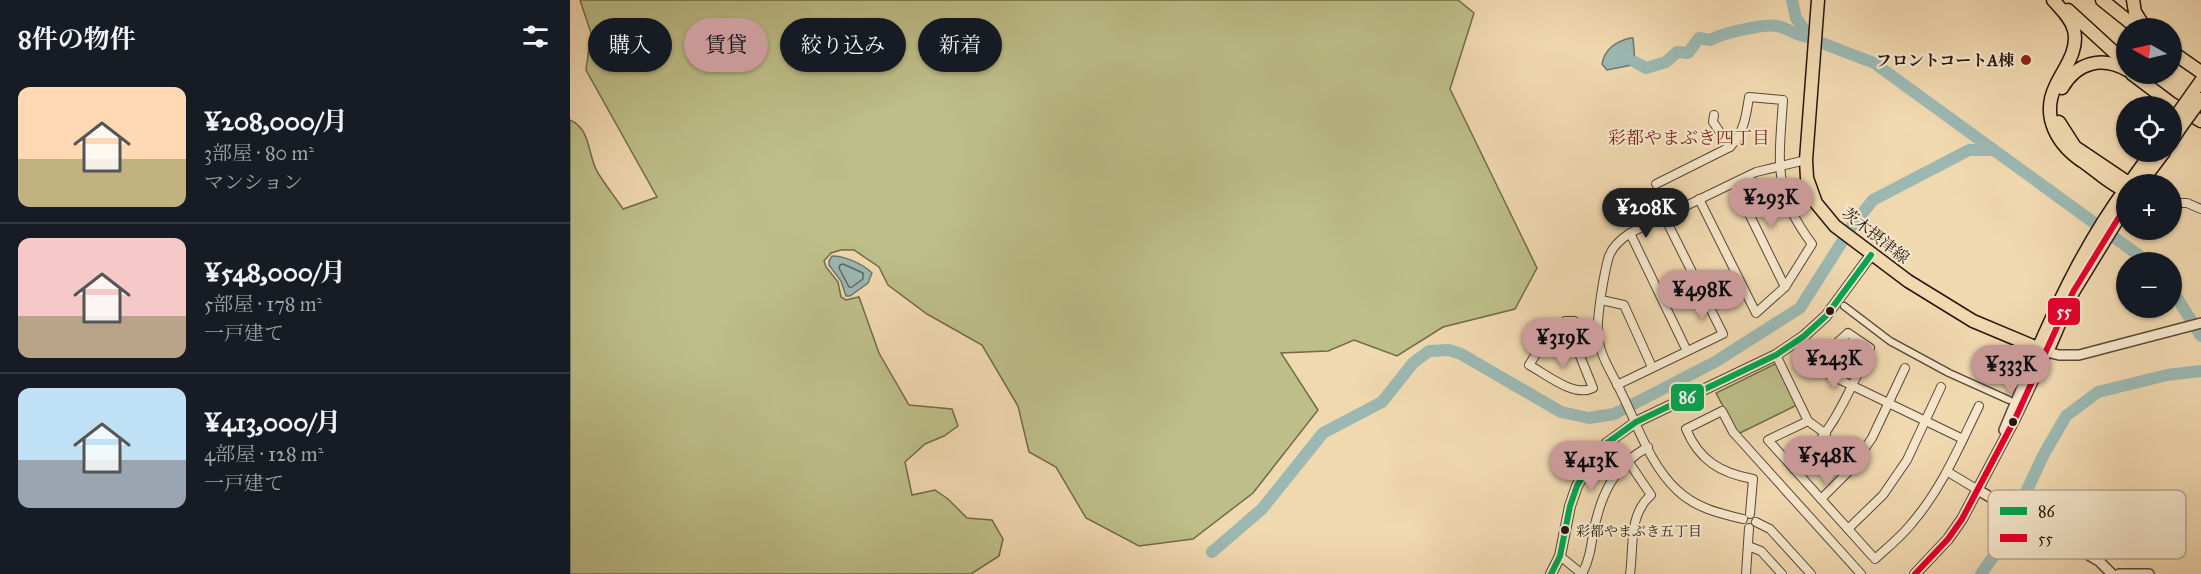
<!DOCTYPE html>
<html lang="ja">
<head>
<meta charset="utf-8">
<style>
	:root { --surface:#171b24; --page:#242831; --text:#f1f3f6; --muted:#9ea1a6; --line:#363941; --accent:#c59692 }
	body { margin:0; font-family:"IM FELL Great Primer","Noto Serif JP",serif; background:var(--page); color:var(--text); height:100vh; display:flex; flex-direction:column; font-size:22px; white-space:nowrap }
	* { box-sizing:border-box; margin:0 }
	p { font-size:20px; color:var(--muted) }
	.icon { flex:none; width:33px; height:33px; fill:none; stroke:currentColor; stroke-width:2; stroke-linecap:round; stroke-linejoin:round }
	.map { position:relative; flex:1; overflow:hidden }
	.sheet { display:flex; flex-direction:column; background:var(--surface); width:570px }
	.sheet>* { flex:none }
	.top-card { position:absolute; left:18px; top:18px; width:570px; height:54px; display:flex; gap:12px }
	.needle { width:39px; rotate:278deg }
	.tools { position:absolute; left:1546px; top:18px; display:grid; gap:12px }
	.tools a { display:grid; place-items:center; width:66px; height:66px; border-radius:50%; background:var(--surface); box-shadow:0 2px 4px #0004; font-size:30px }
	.price { position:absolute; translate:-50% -51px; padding:0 14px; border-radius:21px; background:var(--accent); color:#111; font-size:20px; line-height:39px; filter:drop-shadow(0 2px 3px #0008) }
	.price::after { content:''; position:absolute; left:50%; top:36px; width:18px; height:14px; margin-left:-9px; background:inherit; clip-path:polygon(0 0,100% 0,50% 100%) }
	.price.current { background:#222; color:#fff }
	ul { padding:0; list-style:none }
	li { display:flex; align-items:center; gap:18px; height:150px; padding:0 18px }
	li+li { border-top:2px solid var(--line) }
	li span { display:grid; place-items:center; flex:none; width:168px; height:120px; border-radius:12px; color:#555 }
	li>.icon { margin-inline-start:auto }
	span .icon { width:72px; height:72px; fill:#fffc; stroke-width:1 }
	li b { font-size:26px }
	h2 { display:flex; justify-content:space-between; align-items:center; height:72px; padding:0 18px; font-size:26px }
	.chip { padding:0 21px; border-radius:27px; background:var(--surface); box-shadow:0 2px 4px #0004; font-size:21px; line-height:54px }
	.chip.current { background:var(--accent); color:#111 }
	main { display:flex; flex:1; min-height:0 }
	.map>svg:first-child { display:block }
	.green { fill:#bdbe88; stroke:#726a4b; stroke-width:1.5 }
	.water { fill:#9bb8b2; stroke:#6d7770; stroke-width:1.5 }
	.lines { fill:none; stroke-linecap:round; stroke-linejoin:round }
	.shore { stroke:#616760; stroke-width:1.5 }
	.river { stroke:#9bb8b2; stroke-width:12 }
	.pedestrian-casing { stroke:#594636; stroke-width:9 }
	.minor-casing { stroke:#594636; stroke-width:10 }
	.tertiary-casing { stroke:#594636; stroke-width:12 }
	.primary-casing { stroke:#27160e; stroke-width:15 }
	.pedestrian { stroke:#f5e6cb; stroke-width:6 }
	.minor { stroke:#f5e6cb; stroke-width:8 }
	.tertiary { stroke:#f5e6cb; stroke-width:9 }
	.primary { stroke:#f0d8af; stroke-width:12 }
	.primary-bridge-casing { stroke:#27160e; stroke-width:15; stroke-linecap:butt }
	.primary-bridge { stroke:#f0d8af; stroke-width:12 }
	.bus-1-casing { stroke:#f5e6cb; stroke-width:10 }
	.bus-2-casing { stroke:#f5e6cb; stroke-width:10 }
	.bus-1 { stroke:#00a651; stroke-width:6 }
	.bus-2 { stroke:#e4002b; stroke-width:6 }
	.poi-dot { fill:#8f2418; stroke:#f5e6cb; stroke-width:2 }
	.bus-dot { fill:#27160e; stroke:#f5e6cb; stroke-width:2 }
	.labels { text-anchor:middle; stroke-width:4.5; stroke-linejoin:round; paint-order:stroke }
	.bus-label { font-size:14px; fill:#27160e; stroke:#f5e6cb; text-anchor:start }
	.poi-label { font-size:16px; font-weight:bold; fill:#27160e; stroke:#f5e6cb; text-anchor:end }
	.street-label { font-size:16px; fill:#27160e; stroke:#f5e6cb }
	.neighbourhood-label { font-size:18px; fill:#7a1f14; stroke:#f5e6cb }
	.key { fill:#f5e6cb; stroke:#b7a892; stroke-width:1.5 }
	.key-label { font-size:16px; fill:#27160e }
	.line-badge { stroke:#f5e6cb; stroke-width:2 }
	.badge-label { font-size:16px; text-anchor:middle; font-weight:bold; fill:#fff }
</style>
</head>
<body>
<main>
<section class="sheet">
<h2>8件の物件<svg class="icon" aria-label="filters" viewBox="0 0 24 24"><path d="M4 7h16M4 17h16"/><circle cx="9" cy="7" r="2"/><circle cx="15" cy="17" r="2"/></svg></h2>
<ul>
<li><span style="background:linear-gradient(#ffd9b3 60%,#c2b280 0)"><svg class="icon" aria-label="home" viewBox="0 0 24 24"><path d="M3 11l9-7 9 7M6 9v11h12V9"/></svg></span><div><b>¥208,000/月</b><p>3部屋 · 80 m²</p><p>マンション</p></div></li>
<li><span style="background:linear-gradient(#f6c9c9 65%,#b9a48a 0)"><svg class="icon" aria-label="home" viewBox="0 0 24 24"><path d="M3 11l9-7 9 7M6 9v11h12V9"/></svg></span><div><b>¥548,000/月</b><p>5部屋 · 178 m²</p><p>一戸建て</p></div></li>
<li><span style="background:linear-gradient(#bfe0f5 60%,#9aa5b1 0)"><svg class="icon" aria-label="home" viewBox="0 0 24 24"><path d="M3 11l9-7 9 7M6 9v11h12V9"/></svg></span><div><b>¥413,000/月</b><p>4部屋 · 128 m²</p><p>一戸建て</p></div></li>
</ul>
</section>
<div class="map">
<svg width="1631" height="574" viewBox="0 0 1631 574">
	<rect width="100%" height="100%" fill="#f0d8af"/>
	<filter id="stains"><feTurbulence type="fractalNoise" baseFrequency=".00333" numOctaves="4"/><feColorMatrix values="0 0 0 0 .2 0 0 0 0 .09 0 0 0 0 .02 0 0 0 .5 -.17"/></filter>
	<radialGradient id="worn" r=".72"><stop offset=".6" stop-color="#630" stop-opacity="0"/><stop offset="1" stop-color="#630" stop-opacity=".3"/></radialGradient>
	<g class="green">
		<path d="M10 0H888L904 13 880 89 967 268 945 309 873 327 827 356 784 340 758 351 711 353 748 410 683 493 623 539 569 546 516 518 486 467 459 452 448 406 412 345 357 314 318 285 309 267 284 250H271L261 253 254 261 256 267 268 282 271 297 276 300 289 297 309 353 339 405 382 409 388 426 374 436 355 444 335 462 342 495 365 490 378 499 397 518 422 520 433 539 429 556 401 574H0V120C22 130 17 155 28 173 36 186 45 197 53 209L87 197 16 70 21 33Z"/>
		<path d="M1207 363 1227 405 1168 434 1146 393Z"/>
	</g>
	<g class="water">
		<path d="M1060 38H1063L1065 62 1062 65 1037 70 1032 64C1035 48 1046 42 1060 38Z"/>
		<path d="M262 256C275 256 293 264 302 273L298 283 280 296H276L271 281 259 265V261Z"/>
	</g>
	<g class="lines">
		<path class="shore" d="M273 264 293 273V279L282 287H279L269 268 270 265Z"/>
		<g class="river">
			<path d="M1222 0 1226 18 1239 37"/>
			<path d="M1252 43 1304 63 1578 262"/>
			<path d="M1065 62 1076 68 1096 62 1107 52 1118 53 1129 38 1140 40C1150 34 1195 23 1207 26 1218 28 1226 36 1239 37"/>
			<path d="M1602 290 1631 336"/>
			<path d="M642 552 692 509 753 433 812 402 843 363 859 351 879 350 891 354 991 412 1019 418 1044 414 1145 362 1230 308 1282 226 1303 200 1399 150H1424"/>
			<path d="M1411 574 1430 547 1474 454 1496 416 1528 392 1597 375 1631 371"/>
		</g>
		<defs>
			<path id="pedestrian" d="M1274 306 1320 341 1379 373 1439 400"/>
			<g id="minor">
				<path d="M1144 115 1143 122 1160 147"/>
				<path d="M1164 183 1215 287"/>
				<path d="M1086 184 1160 147C1174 132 1176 117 1179 97L1213 100C1209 162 1202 191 1242 244L1215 287 1186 313 1129 199"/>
				<path d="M1602 203H1617L1631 209"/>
				<path d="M1060 233 1117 351"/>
				<path d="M1031 300 1054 305 1082 367"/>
				<path d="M1006 346 1004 321H995L968 351 959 365C976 374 1004 398 1023 388L1006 346 1028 340"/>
				<path d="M1206 355 1238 421 1256 434"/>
				<path d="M1047 385 1153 334 1094 216"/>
				<path d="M1238 421 1198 440 1305 559C1318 547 1332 536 1342 523 1372 488 1389 447 1409 406"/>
				<path d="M1058 461 1081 495C1058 515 1064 547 1060 574"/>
				<path d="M1224 469C1262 434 1278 394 1300 348L1278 333 1250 358 1256 373C1302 395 1348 417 1393 439"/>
				<path d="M1378 472 1408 490"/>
				<path d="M1251 499 1279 471 1302 438 1335 368"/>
				<path d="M1180 514 1183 479C1150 473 1129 460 1116 429L1152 411 1163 432 1291 574"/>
				<path d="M1173 519C1148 513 1126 508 1107 490 1080 465 1067 424 1051 392 1043 375 1030 356 1028 337 1026 320 1034 273 1039 256 1043 246 1051 239 1060 233L1186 172 1236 160"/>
				<path d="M1186 522 1200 529 1241 574"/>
				<path d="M1278 529 1313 495 1337 460 1371 387"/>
				<path d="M1178 546 1191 551 1212 574"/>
				<path d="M990 556 1012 574"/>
				<path d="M1012 574C1019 561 1021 548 1023 534 1030 497 1043 466 1078 447"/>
				<path d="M1176 574 1179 528"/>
			</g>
			<g id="tertiary">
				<path d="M1434 430 1468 349"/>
				<path d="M1408 490 1529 561 1542 574"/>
				<path d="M981 574 990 556 1000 506 1007 486 1020 463 1037 443 1066 422 1206 355 1234 336 1256 316 1301 255"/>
				<path d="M1345 574 1378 539 1392 519 1445 419 1477 352 1489 355H1509L1631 323"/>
				<path d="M1549 574H1579"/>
			</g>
			<g id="primary">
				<path d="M1248 0 1236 160 1237 178 1246 203 1265 226 1338 281 1403 321 1477 352 1503 292 1557 204"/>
				<path d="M1483 0C1491 9 1501 18 1504 30 1509 51 1494 68 1486 85 1470 117 1488 146 1515 163 1528 172 1542 186 1557 191"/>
				<path d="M1532 0 1567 28"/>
				<path d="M1563 0 1565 12 1575 28"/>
				<path d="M1498 10 1557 64"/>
				<path d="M1602 52 1631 72"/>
				<path d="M1562 74 1602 104 1631 121"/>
				<path d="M1492 88C1507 62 1532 56 1557 70"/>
				<path d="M1489 122 1505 147 1560 184"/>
				<path d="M1602 140 1612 125"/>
				<path d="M1559 184 1582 152"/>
				<path d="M1570 184 1594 152"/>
				<path d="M1468 349C1493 292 1520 237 1557 187"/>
			</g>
		</defs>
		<use href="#pedestrian" class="pedestrian-casing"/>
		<use href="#minor" class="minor-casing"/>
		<use href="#tertiary" class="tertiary-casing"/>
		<use href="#primary" class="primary-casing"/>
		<use href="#pedestrian" class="pedestrian"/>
		<use href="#minor" class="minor"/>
		<use href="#tertiary" class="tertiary"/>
		<use href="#primary" class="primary"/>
		<defs>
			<g id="primary-bridge">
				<path d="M1604 119 1631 81"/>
				<path d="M1612 125 1631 99"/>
			</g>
		</defs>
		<use href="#primary-bridge" class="primary-bridge-casing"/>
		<use href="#primary-bridge" class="primary-bridge"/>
		<defs>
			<path id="bus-1" d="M981 574 990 556 1000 506 1007 486 1020 463 1037 443 1066 422 1206 355 1234 336 1256 316 1301 255"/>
			<path id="bus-2" d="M1345 574 1378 539 1392 519 1445 419 1503 292 1557 204"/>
		</defs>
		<use href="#bus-1" class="bus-1-casing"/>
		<use href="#bus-2" class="bus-2-casing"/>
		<use href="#bus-1" class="bus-1"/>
		<use href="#bus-2" class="bus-2"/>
	</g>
	<circle class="poi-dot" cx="1456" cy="60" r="6"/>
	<g class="bus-dot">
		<circle cx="1260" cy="311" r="5"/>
		<circle cx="1443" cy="422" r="5"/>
		<circle cx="995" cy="530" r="5"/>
	</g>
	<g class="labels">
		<g class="bus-label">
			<text x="1006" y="536">彩都やまぶき五丁目</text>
		</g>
		<g class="poi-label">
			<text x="1444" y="66">フロントコートA棟</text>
		</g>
		<g class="street-label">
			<text transform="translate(1306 235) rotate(38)" y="6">茨木摂津線</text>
		</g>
		<g class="neighbourhood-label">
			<text x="1119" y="144">彩都やまぶき四丁目</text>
		</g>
	</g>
	<rect x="1418" y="490" width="198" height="69" rx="9" class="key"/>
	<rect x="1430" y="507" width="27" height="8" fill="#00a651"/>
	<rect x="1430" y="534" width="27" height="8" fill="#e4002b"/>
	<g class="key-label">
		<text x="1468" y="517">86</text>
		<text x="1468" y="544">55</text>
	</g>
	<g class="line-badge">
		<rect x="1477" y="297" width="34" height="29" rx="6" fill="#e4002b"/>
		<rect x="1100" y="383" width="35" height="29" rx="6" fill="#00a651"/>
	</g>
	<g class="badge-label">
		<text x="1494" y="317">55</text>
		<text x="1117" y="403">86</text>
	</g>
	<rect width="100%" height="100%" filter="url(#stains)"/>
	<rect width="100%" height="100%" fill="url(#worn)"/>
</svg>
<div class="tools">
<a><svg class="needle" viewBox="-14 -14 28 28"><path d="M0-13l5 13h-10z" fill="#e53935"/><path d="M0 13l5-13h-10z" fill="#9ea1a6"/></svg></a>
<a><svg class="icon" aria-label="locate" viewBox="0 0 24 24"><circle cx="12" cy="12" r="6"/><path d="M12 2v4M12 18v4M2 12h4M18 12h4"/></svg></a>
<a>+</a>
<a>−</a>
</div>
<b class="price" style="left:1201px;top:229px">¥293K</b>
<b class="price current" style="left:1076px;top:239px">¥208K</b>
<b class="price" style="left:1132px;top:321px">¥498K</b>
<b class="price" style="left:993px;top:369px">¥319K</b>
<b class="price" style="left:1264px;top:390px">¥243K</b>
<b class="price" style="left:1441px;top:396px">¥333K</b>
<b class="price" style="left:1257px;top:487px">¥548K</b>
<b class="price" style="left:1021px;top:492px">¥413K</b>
<div class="top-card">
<a class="chip">購入</a>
<a class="chip current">賃貸</a>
<a class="chip">絞り込み</a>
<a class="chip">新着</a>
</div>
</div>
</main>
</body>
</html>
